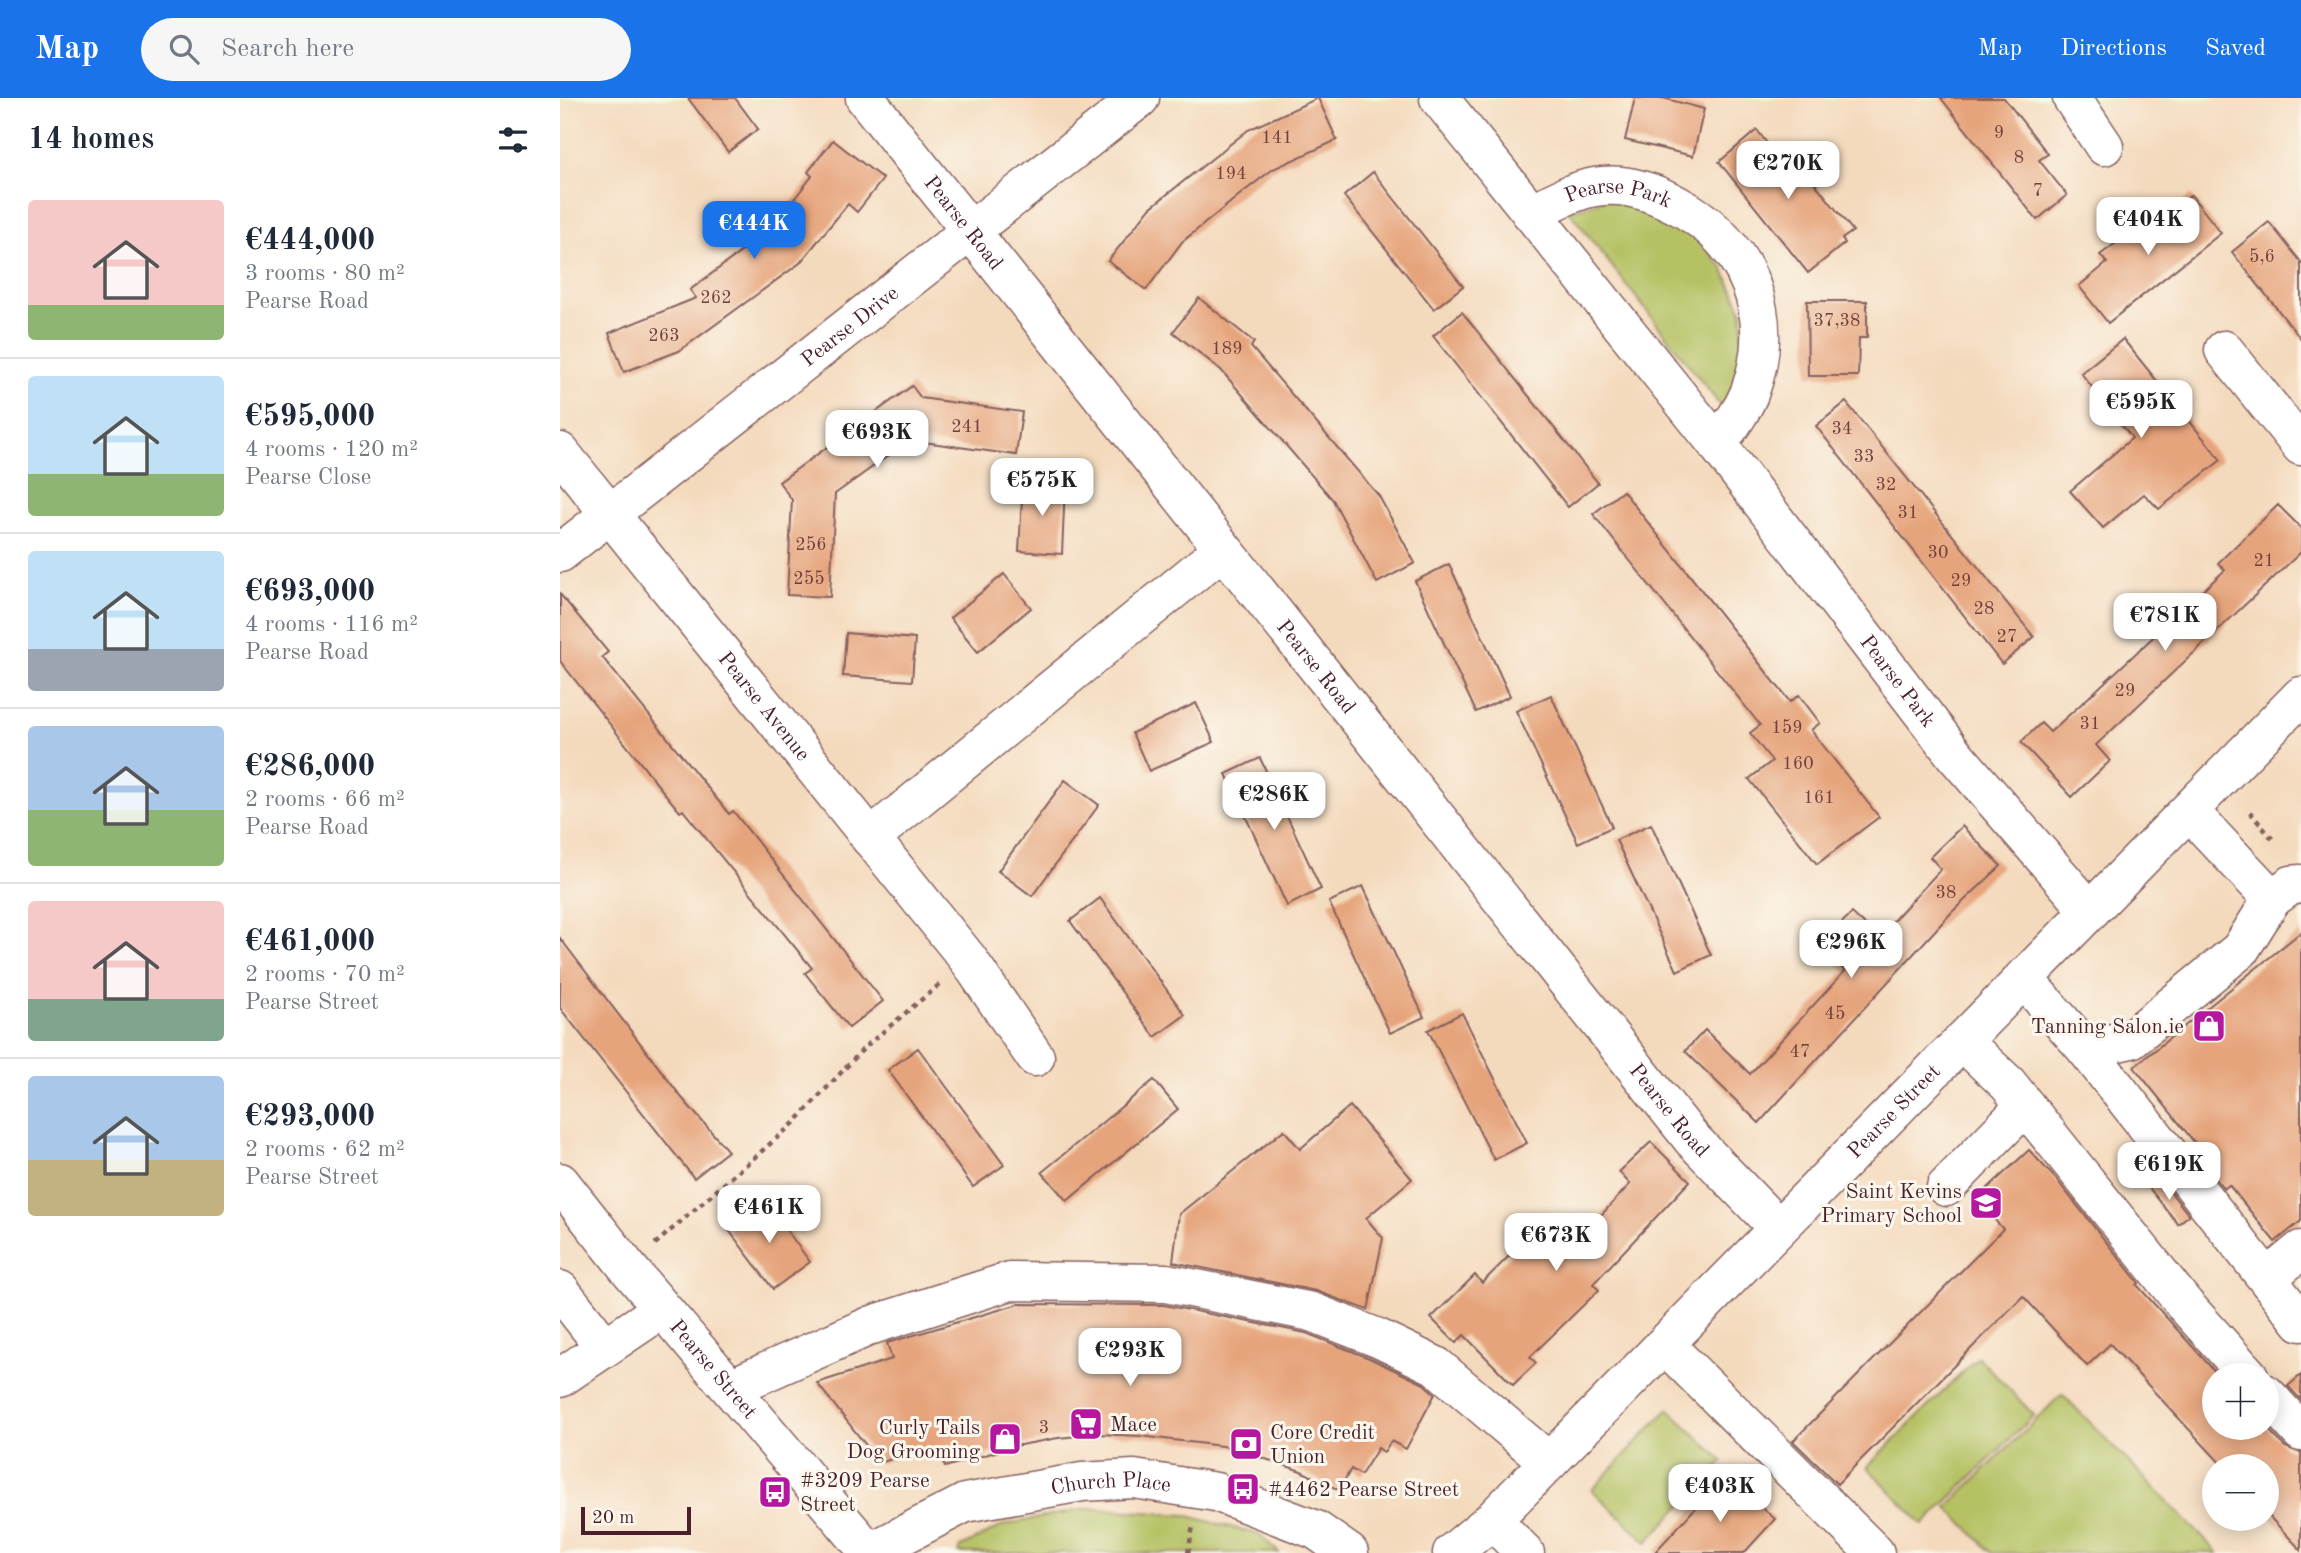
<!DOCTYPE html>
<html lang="en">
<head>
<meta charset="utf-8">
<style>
	:root { --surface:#fff; --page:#f6f6f7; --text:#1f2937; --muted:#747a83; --line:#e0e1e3; --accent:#1a73e8 }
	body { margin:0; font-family:"Old Standard TT",serif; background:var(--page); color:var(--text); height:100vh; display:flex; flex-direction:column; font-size:26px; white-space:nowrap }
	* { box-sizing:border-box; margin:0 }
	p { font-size:23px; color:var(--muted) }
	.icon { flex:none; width:38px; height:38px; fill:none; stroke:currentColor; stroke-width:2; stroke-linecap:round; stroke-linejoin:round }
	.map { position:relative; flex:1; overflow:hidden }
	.details { display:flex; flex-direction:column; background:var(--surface); width:560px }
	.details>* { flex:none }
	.tools { position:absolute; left:1642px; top:1265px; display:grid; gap:14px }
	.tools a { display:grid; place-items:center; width:77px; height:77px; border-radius:50%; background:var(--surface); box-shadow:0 4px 18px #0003; font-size:35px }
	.scale { position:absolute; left:21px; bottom:18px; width:110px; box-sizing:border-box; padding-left:7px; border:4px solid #4a1f2b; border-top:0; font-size:19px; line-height:24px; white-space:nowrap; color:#4a1f2b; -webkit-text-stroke:5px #fbf7ec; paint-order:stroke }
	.price { position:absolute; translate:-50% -60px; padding:0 16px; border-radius:14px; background:#fff; color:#222; font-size:23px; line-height:46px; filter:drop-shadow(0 2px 4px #0008) }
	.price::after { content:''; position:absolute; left:50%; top:42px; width:21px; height:16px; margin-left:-10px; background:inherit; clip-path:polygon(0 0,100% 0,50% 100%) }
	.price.selected { background:var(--accent); color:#fff }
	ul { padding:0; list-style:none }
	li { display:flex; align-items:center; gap:21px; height:175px; padding:0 28px }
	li+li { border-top:2px solid var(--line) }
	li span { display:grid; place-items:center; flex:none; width:196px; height:140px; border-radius:7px; color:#555 }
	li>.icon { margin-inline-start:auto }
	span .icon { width:84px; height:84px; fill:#fffc; stroke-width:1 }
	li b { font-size:30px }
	h2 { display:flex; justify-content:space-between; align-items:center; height:84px; padding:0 28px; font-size:30px }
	header { display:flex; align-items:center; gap:42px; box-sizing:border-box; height:98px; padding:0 35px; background:var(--accent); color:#fff }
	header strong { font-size:33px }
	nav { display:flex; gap:38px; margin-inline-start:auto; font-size:24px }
	.search { width:490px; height:63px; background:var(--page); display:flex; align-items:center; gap:18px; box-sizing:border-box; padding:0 24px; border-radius:38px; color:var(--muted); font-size:26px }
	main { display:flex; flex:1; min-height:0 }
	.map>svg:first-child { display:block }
	.green { fill:#b5c163; stroke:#807047; stroke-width:2 }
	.building { fill:#e6a47c }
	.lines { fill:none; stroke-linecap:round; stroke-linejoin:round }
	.minor-casing { stroke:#86605e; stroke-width:41 }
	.path { stroke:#86605e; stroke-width:4.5; stroke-dasharray:5 5; stroke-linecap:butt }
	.minor { stroke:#fff; stroke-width:38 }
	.labels { text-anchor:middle; stroke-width:6; stroke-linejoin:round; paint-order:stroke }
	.number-label { font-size:18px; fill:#71403f }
	.street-label { font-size:21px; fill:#4a1f2b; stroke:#fbf7ec }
	.poi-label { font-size:21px; fill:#4a1f2b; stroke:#fbf7ec; text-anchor:start }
</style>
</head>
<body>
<header>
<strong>Map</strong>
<div class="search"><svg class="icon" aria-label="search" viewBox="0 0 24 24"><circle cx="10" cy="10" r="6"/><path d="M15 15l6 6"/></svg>Search here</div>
<nav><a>Map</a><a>Directions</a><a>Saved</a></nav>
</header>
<main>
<section class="details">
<h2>14 homes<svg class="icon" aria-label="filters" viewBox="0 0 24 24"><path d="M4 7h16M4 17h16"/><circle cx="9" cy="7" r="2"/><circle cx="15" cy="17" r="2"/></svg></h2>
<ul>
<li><span style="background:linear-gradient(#f6c9c9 75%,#8fb573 0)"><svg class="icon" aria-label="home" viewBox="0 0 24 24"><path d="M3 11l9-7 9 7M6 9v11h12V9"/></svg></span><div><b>€444,000</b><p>3 rooms · 80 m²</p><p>Pearse Road</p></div></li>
<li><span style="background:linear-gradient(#bfe0f5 70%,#8fb573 0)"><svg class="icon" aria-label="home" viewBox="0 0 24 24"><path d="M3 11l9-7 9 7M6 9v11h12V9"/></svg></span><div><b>€595,000</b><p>4 rooms · 120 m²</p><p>Pearse Close</p></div></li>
<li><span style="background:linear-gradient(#bfe0f5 70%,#9aa5b1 0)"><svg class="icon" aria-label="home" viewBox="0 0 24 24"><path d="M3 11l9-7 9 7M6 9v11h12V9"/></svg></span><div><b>€693,000</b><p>4 rooms · 116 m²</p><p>Pearse Road</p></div></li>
<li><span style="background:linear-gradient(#a9c7e8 60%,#8fb573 0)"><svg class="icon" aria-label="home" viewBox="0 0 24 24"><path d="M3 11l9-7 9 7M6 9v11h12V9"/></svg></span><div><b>€286,000</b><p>2 rooms · 66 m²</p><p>Pearse Road</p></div></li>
<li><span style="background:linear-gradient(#f6c9c9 70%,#7fa58c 0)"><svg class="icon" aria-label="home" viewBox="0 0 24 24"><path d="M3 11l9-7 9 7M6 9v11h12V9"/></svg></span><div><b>€461,000</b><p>2 rooms · 70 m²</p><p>Pearse Street</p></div></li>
<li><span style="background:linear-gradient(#a9c7e8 60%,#c2b280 0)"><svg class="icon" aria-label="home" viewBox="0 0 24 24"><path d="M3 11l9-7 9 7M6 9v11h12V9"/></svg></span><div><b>€293,000</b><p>2 rooms · 62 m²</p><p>Pearse Street</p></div></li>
</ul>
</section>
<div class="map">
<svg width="1741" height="1455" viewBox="0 0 1741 1455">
	<rect width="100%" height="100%" fill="#fbf7ec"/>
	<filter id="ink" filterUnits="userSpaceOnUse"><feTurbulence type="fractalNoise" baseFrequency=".0143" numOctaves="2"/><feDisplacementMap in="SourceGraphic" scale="14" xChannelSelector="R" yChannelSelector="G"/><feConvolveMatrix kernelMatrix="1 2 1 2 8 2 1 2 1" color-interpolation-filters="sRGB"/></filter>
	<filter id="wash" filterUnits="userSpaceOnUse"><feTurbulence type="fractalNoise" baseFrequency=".00686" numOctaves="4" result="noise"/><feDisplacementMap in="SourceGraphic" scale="28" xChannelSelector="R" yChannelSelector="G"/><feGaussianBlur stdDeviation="1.57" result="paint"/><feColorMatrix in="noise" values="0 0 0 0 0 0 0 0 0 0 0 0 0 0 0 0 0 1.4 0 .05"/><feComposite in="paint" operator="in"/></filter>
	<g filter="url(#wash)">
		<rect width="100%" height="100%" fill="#f4dabd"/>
		<g class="green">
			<path d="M1048 101 1092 110 1130 132 1163 170 1182 213 1183 268 1163 311 1009 113Z"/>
			<path d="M1418 1259 1474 1317 1363 1427 1307 1369Z"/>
			<path d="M1502 1296 1658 1455H1432L1387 1409Z"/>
			<path d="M1108 1311 1163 1363 1087 1444 1032 1392Z"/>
			<path d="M528 1410 625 1417 700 1437 719 1455H399L401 1449 444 1427Z"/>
		</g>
		<g id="blocks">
			<g class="building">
				<path d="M128 0H175L198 31 168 54Z"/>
				<path d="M758 0 777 42 713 71 682 95 622 144 586 192 548 163 590 110 688 32Z"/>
				<path d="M1075 0H1103L1144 11 1133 58 1065 42Z"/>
				<path d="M1381 0H1444L1488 56 1479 62 1507 97 1477 122Z"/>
				<path d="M1197 32 1219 61 1229 53 1293 133 1282 141 1285 145 1248 175 1159 64Z"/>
				<path d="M273 42 323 81 297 114 288 106 240 165 119 253 64 274 49 235 136 200 130 192 210 132 252 78 248 74Z"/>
				<path d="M813 74 903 188 874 211 784 98Z"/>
				<path d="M1631 97 1661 135 1548 225 1519 188 1547 165 1540 157 1598 114 1603 120Z"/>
				<path d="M1709 124 1741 164V241L1672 154Z"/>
				<path d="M639 200 694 244 691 249 819 398 855 465 817 485 773 402 661 272 613 234Z"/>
				<path d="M1247 203H1307V240H1299L1298 278H1248Z"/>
				<path d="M902 214 1038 385 1008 409 873 238Z"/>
				<path d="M1563 241 1661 362 1599 411 1584 396 1543 430 1510 393 1572 340 1521 275Z"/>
				<path d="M352 288 361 300 462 314 456 357 350 342 275 396 270 499 227 497 232 402 219 384Z"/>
				<path d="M1286 304 1474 539 1442 566 1256 328Z"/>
				<path d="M463 385 505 387 502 456 459 453Z"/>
				<path d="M1063 393 1230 604 1239 597 1260 625 1251 632 1319 719 1257 766 1189 681 1212 663 1190 635 1200 627 1033 416Z"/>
				<path d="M1718 407 1741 430V454L1536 647 1550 663 1512 699 1461 644 1481 625 1490 634 1529 599 1665 472 1658 465Z"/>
				<path d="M889 466 950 598 916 614 855 483Z"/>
				<path d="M444 476 471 510 418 554 390 520Z"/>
				<path d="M0 496 48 554 42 559 169 716 173 713 323 903 289 930 245 875 252 870 123 712 120 714 97 686 0 563Z"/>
				<path d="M286 535 355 541 352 583 283 578Z"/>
				<path d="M991 597 1052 729 1018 745 956 613Z"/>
				<path d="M636 605 654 644 589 673 572 635Z"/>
				<path d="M700 660 761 791 727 808 666 676Z"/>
				<path d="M505 682 539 707 472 798 438 773Z"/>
				<path d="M1091 726 1151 857 1117 873 1056 742Z"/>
				<path d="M1402 728 1441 768 1391 815 1199 1025 1125 953 1145 932 1190 976 1285 873 1258 847 1292 815 1318 839 1381 771 1370 759Z"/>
				<path d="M803 788 864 919 830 935 769 804Z"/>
				<path d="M540 800 625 917 595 939 510 823Z"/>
				<path d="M1741 834V1123L1715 1144 1669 1087 1664 1091 1634 1053 1639 1050 1574 969Z"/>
				<path d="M0 840 122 1000 168 1053 134 1080 0 910Z"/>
				<path d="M902 915 967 1045 934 1062 868 932Z"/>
				<path d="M358 950 444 1067 413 1089 328 972Z"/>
				<path d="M594 982 618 1011 507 1103 482 1074Z"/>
				<path d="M790 1008 852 1081 806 1120 823 1140 808 1212 756 1193 613 1164 619 1116 724 1032 740 1051Z"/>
				<path d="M1091 1044 1130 1083 1033 1186 1039 1192 970 1259 976 1265 953 1287 904 1237 896 1245 871 1220 915 1177 922 1185 968 1139 973 1145 983 1134 1005 1156 1070 1086 1059 1074Z"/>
				<path d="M1469 1052 1495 1080 1579 1185 1577 1187 1659 1278H1654V1330L1706 1329 1725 1349 1741 1355V1452L1706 1415V1368H1663L1550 1246 1527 1268 1463 1198 1277 1386 1233 1343 1443 1131 1416 1101Z"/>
				<path d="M1600 1081 1629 1117 1618 1126 1589 1090Z"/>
				<path d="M205 1103 250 1164 213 1191 168 1131Z"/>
				<path d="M459 1206 604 1207 746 1235 809 1260 864 1286 875 1296 846 1351 831 1343 824 1354 818 1350 801 1377 791 1371 779 1392 741 1373 670 1349 580 1338 538 1336 498 1340 455 1348 385 1369 378 1351 360 1356 357 1352 320 1365 257 1285 332 1261 327 1245Z"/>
				<path d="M1741 1277V1302L1728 1288Z"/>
				<path d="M1166 1377 1215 1421 1184 1455H1094Z"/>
			</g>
		</g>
	</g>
	<g filter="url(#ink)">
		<use href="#blocks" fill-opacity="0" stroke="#86605e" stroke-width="2"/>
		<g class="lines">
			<defs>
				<g id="minor">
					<path id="s1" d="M305 0 1132 1041 1218 1130"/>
					<path id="s2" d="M879 0 1157 346 1394 656 1530 813"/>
					<path d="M1512 0 1544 48"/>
					<path id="s3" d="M971 115C992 105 1012 93 1035 89 1063 84 1093 94 1117 107 1189 145 1218 219 1189 296 1181 315 1169 330 1157 346"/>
					<path d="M1664 252 1741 348"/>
					<path id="s4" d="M0 354 408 861 475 959"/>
					<path id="s5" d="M0 455 580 0"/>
					<path d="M1629 713 1712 801 1731 787 1741 786"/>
					<path d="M310 740 662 452"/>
					<path d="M1463 880 1526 951 1571 941 1680 852 1712 801"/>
					<path d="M1402 943 1448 986 1625 1207 1689 1278"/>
					<path d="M1526 951 1741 1224"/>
					<path id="s6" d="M0 1084 68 1170 310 1455"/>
					<path d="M1386 1089 1465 1008"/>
					<path d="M1707 1180 1741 1152"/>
					<path d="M0 1192 44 1248"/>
					<path d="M1105 1247 1315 1455"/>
					<path d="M0 1280 102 1211"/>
					<path d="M170 1290 312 1227 450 1183 606 1185 752 1214 818 1240 876 1268 989 1364"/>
					<path d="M1706 1296 1741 1334"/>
					<path d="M932 1422 965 1455"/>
					<path id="s7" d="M309 1455 405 1405 522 1384 574 1381 656 1394 756 1432 789 1455"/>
					<path id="s8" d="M892 1455 932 1422 1741 598"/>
				</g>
			</defs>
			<use href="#minor" class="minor-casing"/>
			<g class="path">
				<path d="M1690 714 1714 743"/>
				<path d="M95 1146 234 1025 305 949 380 886"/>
				<path d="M628 1455 633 1428"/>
			</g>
			<use href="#minor" class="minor"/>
		</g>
	</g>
	<defs>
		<symbol id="shop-square" viewBox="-11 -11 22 22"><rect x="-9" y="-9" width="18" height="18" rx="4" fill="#b5179e" stroke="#fbf7ec"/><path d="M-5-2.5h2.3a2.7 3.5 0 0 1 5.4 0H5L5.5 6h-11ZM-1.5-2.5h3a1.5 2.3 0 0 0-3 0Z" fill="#fff"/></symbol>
		<symbol id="school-square" viewBox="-11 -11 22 22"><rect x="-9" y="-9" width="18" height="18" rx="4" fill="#b5179e" stroke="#fbf7ec"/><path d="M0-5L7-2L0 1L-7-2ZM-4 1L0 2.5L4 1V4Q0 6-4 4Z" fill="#fff"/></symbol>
		<symbol id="supermarket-square" viewBox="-11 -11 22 22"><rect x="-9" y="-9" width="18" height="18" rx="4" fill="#b5179e" stroke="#fbf7ec"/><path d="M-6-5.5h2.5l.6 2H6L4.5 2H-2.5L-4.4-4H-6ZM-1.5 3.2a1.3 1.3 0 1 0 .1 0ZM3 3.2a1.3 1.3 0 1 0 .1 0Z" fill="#fff"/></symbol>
		<symbol id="bank-square" viewBox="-11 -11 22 22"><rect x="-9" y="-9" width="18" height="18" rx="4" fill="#b5179e" stroke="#fbf7ec"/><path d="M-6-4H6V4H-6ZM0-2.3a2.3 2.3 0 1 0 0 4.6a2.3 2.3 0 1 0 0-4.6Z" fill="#fff"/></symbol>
		<symbol id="bus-square" viewBox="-11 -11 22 22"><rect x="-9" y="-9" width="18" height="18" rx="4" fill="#b5179e" stroke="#fbf7ec"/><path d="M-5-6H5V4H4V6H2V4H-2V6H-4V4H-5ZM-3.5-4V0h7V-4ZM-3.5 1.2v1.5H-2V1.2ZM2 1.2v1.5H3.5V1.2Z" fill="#fff"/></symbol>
	</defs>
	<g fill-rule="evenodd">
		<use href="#shop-square" x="1630" y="909" width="38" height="38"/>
		<use href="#school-square" x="1407" y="1086" width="38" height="38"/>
		<use href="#supermarket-square" x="507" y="1307" width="38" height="38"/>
		<use href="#shop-square" x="426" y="1322" width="38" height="38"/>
		<use href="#bank-square" x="667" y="1327" width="38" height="38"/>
		<use href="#bus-square" x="664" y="1372" width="38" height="38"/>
		<use href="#bus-square" x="196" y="1375" width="38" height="38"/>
	</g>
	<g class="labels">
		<g class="number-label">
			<text x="1439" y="40">9</text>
			<text x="717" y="45">141</text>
			<text x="1459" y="65">8</text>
			<text x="671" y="81">194</text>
			<text x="1478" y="98">7</text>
			<text x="1702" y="164">5,6</text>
			<text x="156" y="205">262</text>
			<text x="1277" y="228">37,38</text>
			<text x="104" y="243">263</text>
			<text x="667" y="256">189</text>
			<text x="407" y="334">241</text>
			<text x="1282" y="336">34</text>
			<text x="1304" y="364">33</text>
			<text x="1326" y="392">32</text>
			<text x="1348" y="420">31</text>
			<text x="251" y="452">256</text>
			<text x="1378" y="460">30</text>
			<text x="1704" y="468">21</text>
			<text x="249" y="486">255</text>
			<text x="1401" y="488">29</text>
			<text x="1424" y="516">28</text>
			<text x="1447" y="544">27</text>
			<text x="1565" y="598">29</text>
			<text x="1530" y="631">31</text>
			<text x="1227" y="635">159</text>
			<text x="1238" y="671">160</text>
			<text x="1259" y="705">161</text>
			<text x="1386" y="800">38</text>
			<text x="1275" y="921">45</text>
			<text x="1240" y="959">47</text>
			<text x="484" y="1335">3</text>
		</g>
		<g class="street-label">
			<text dy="7" stroke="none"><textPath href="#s3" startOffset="93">Pearse Park</textPath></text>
			<text dy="7" stroke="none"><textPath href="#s1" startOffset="159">Pearse Road</textPath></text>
			<text dy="7" stroke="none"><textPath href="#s5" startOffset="368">Pearse Drive</textPath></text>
			<text dy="7" stroke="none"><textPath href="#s1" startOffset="726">Pearse Road</textPath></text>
			<text dy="7" stroke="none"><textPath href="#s2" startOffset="742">Pearse Park</textPath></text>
			<text dy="7" stroke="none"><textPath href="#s4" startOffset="326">Pearse Avenue</textPath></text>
			<text dy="7" stroke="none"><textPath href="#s1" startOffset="1293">Pearse Road</textPath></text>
			<text dy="7" stroke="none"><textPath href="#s8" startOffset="625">Pearse Street</textPath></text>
			<text dy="7" stroke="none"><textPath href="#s6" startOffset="242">Pearse Street</textPath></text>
			<text dy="7" stroke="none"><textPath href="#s7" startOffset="256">Church Place</textPath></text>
		</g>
		<g class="poi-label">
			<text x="1624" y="935" text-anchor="end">Tanning Salon.ie</text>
			<text x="1402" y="1100" text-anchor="end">Saint Kevins<tspan x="1402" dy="24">Primary School</tspan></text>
			<text x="550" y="1333">Mace</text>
			<text x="420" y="1336" text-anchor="end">Curly Tails<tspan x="420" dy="24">Dog Grooming</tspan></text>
			<text x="710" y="1341">Core Credit<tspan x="710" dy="24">Union</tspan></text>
			<text x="240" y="1389">#3209 Pearse<tspan x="240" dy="24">Street</tspan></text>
			<text x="708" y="1398">#4462 Pearse Street</text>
		</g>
	</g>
</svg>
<div class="tools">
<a>+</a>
<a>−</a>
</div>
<div class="scale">20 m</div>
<b class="price" style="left:1228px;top:103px">€270K</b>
<b class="price" style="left:1588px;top:159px">€404K</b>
<b class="price selected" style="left:194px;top:163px">€444K</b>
<b class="price" style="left:1581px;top:342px">€595K</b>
<b class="price" style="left:317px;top:372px">€693K</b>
<b class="price" style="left:482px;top:420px">€575K</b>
<b class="price" style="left:1605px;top:555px">€781K</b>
<b class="price" style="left:714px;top:734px">€286K</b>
<b class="price" style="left:1291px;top:882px">€296K</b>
<b class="price" style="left:1609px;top:1104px">€619K</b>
<b class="price" style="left:209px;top:1147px">€461K</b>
<b class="price" style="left:996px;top:1175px">€673K</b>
<b class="price" style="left:570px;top:1290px">€293K</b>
<b class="price" style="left:1160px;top:1426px">€403K</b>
</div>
</main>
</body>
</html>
